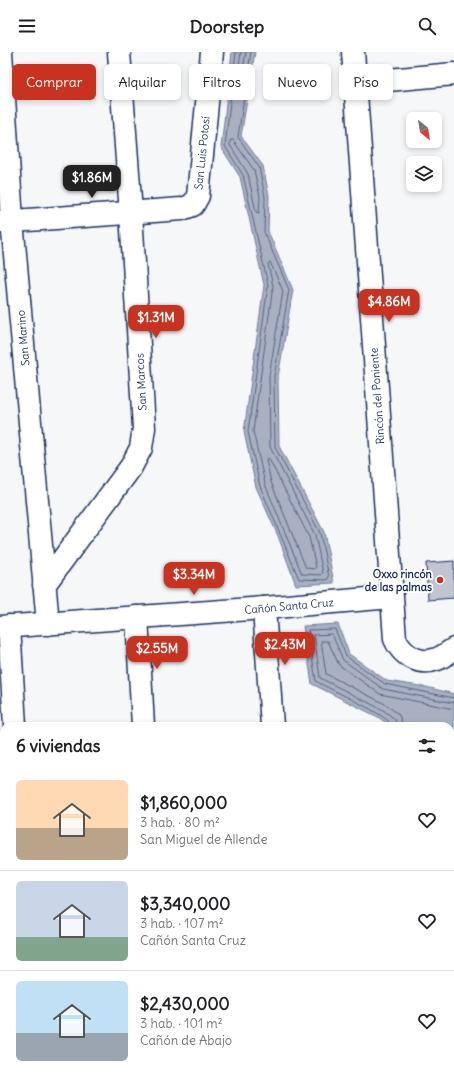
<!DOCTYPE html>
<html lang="es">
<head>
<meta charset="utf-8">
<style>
	:root { --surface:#fff; --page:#f6f6f6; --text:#202124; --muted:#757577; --line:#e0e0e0; --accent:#c8321e }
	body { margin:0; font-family:Delius,sans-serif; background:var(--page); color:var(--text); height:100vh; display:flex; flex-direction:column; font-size:15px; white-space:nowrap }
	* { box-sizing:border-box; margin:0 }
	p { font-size:13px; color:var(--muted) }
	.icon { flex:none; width:22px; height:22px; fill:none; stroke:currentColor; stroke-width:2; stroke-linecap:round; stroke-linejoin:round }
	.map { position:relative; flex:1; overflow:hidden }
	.sheet { position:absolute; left:0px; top:670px; width:454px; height:356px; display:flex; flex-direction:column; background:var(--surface); border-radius:12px 12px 0 0; box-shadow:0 2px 6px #0003 }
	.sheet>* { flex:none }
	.hud { position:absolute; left:12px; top:12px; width:430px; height:36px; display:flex; gap:8px }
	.needle { width:26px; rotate:150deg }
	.buttons { position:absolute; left:406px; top:60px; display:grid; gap:8px }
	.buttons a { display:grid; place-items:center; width:36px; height:36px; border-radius:6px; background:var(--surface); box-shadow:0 2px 6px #0003; font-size:20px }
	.price { position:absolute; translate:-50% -34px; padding:0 9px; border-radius:8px; background:var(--accent); color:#fff; font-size:13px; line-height:26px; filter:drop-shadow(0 1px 2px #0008) }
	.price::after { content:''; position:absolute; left:50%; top:24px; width:12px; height:9px; margin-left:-6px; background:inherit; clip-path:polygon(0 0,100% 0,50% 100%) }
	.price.current { background:#222; color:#fff }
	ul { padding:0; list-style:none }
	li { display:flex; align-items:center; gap:12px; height:100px; padding:0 16px }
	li+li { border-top:1px solid var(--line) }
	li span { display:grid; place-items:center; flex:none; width:112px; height:80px; border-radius:6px; color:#555 }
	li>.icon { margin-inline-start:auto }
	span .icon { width:48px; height:48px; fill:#fffc; stroke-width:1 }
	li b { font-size:17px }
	h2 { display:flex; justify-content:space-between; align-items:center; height:48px; padding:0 16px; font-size:17px }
	.tag { padding:0 14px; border-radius:6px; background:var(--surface); box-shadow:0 2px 6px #0003; font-size:14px; line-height:36px }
	.tag.current { background:var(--accent); color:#fff }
	header { display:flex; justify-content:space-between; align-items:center; height:52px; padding:0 16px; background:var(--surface); font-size:18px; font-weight:800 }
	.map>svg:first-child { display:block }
	.water { fill:#a9b0c1; stroke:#707c99 }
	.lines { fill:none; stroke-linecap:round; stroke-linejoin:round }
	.shore { stroke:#546386; stroke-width:1 }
	.building { fill:#c0c4d3; stroke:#1b2f5e }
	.minor-casing { stroke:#1b2f5e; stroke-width:25 }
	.minor { stroke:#fff; stroke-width:22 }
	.poi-dot { fill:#c8321e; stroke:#fff; stroke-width:1.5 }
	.labels { text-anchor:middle; stroke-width:3.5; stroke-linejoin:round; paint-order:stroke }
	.street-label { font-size:11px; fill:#1b2f5e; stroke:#fff }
	.poi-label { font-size:11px; font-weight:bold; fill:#1b2f5e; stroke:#fff; text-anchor:end }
</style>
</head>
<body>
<header><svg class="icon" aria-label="menu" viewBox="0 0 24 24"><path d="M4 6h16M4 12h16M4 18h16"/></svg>Doorstep<svg class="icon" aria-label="search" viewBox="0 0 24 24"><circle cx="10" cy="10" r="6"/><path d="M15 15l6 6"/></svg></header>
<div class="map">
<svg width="454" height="1026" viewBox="0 0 454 1026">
	<rect width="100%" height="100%" fill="#f6f7f9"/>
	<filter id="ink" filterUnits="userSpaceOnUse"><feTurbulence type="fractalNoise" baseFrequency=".025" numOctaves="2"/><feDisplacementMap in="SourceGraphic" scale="8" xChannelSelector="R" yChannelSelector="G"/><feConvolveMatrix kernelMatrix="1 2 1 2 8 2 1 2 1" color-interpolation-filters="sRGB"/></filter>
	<g filter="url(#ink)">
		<g class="water">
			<path d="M232 0H255L241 84 263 114 269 144 268 179 293 238 278 325 279 394 324 480 334 531 296 533 278 484 256 435 244 380 264 233 240 125 221 95Z"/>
			<path d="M338 572 349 602 387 629 426 635 454 642V720L450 718V674H390L378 665 312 632 303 574Z"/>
		</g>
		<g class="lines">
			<g class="shore">
				<path d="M236 0 225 94 243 123 268 233 248 380 260 434 299 527 327 528 329 525 320 481 275 395 274 325 289 238 264 180 265 145 259 115 238 85 251 0"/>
				<path d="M241 0 237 28 239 30 241 29 246 0"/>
				<path d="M233 88 254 118 260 145 259 161 256 160 248 122 230 93V89Z"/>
				<path d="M270 210 283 239 269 324 270 395 315 483 323 521 321 523 302 522 265 432 253 379 273 234 268 212Z"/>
				<path d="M267 406 269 407 309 485 316 515 314 517 306 516 271 430 266 408Z"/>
				<path d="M392 674C390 663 328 637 316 629L308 578 335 577 346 604 385 632 454 646"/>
				<path d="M397 674 395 667 383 658 320 626 314 583 332 582 343 608 383 637 454 651"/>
				<path d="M403 674 399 663 387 653 326 622 321 589H328L339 613 380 642 454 657"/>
			</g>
		</g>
		<path class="building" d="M454 509V546L428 548 426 511Z"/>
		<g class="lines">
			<defs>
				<g id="minor">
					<path d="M1 0 12 169 48 572"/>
					<path d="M353 0 395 587C402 603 419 614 437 607 443 605 449 600 454 597"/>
					<path d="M355 31 454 22"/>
					<path d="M0 170 182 157 193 153 198 144 212 0"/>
					<path d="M44 533 131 415 141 396 144 376 131 161 119 0"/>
					<path d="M264 556 272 674"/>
					<path d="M137 565 143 674"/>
					<path d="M9 574 15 674"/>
					<path d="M0 575 264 556 391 545"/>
					<path d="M450 787 454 790"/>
					<path d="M35 1022V1026"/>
					<path d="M165 1022V1026"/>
					<path d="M432 1022 433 1026"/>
					<path d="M252 1026 296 1023"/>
				</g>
			</defs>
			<use href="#minor" class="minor-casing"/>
			<use href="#minor" class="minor"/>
		</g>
	</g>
	<circle class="poi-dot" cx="440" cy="528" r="4"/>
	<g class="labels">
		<g class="street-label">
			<text transform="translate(202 101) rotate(-84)" y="4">San Luis Potosí</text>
			<text transform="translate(23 286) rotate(-95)" y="4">San Marino</text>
			<text transform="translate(141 330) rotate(-93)" y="4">San Marcos</text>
			<text transform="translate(377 344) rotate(-94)" y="4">Rincón del Poniente</text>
			<text transform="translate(289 554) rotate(-5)" y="4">Cañón Santa Cruz</text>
		</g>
		<g class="poi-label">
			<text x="432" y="526">Oxxo rincón<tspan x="432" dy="13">de las palmas</tspan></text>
		</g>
	</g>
</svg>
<div class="buttons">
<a><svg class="needle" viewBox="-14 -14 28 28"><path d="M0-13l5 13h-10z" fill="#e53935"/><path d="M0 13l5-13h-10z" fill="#757577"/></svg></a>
<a><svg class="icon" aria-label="layers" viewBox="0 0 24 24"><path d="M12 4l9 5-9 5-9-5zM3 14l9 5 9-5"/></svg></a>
</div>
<b class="price current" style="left:92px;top:147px">$1.86M</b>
<b class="price" style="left:389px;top:271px">$4.86M</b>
<b class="price" style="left:156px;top:287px">$1.31M</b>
<b class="price" style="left:194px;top:544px">$3.34M</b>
<b class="price" style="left:285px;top:614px">$2.43M</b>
<b class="price" style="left:157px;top:618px">$2.55M</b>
<div class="hud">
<a class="tag current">Comprar</a>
<a class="tag">Alquilar</a>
<a class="tag">Filtros</a>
<a class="tag">Nuevo</a>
<a class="tag">Piso</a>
</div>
<section class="sheet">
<h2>6 viviendas<svg class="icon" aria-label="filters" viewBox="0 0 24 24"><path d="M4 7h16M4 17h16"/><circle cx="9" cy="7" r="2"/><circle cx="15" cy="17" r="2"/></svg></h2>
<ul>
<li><span style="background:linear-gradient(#ffd9b3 60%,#b9a48a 0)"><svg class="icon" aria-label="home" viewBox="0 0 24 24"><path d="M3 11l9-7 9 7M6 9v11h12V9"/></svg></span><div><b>$1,860,000</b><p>3 hab. · 80 m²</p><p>San Miguel de Allende</p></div><svg class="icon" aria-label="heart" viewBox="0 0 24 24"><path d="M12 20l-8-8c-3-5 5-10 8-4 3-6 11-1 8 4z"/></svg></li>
<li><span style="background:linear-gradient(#c9d6e8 70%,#7fa58c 0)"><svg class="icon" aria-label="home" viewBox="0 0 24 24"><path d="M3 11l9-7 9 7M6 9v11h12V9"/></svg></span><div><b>$3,340,000</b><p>3 hab. · 107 m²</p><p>Cañón Santa Cruz</p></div><svg class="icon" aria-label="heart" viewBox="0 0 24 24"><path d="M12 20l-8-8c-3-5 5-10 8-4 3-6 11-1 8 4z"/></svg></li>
<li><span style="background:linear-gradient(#bfe0f5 65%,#9aa5b1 0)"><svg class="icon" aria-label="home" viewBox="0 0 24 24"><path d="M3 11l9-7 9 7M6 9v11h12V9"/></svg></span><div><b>$2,430,000</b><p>3 hab. · 101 m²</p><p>Cañón de Abajo</p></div><svg class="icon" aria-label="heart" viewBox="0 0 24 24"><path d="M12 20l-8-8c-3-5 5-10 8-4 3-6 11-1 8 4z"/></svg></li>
</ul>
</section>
</div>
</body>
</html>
